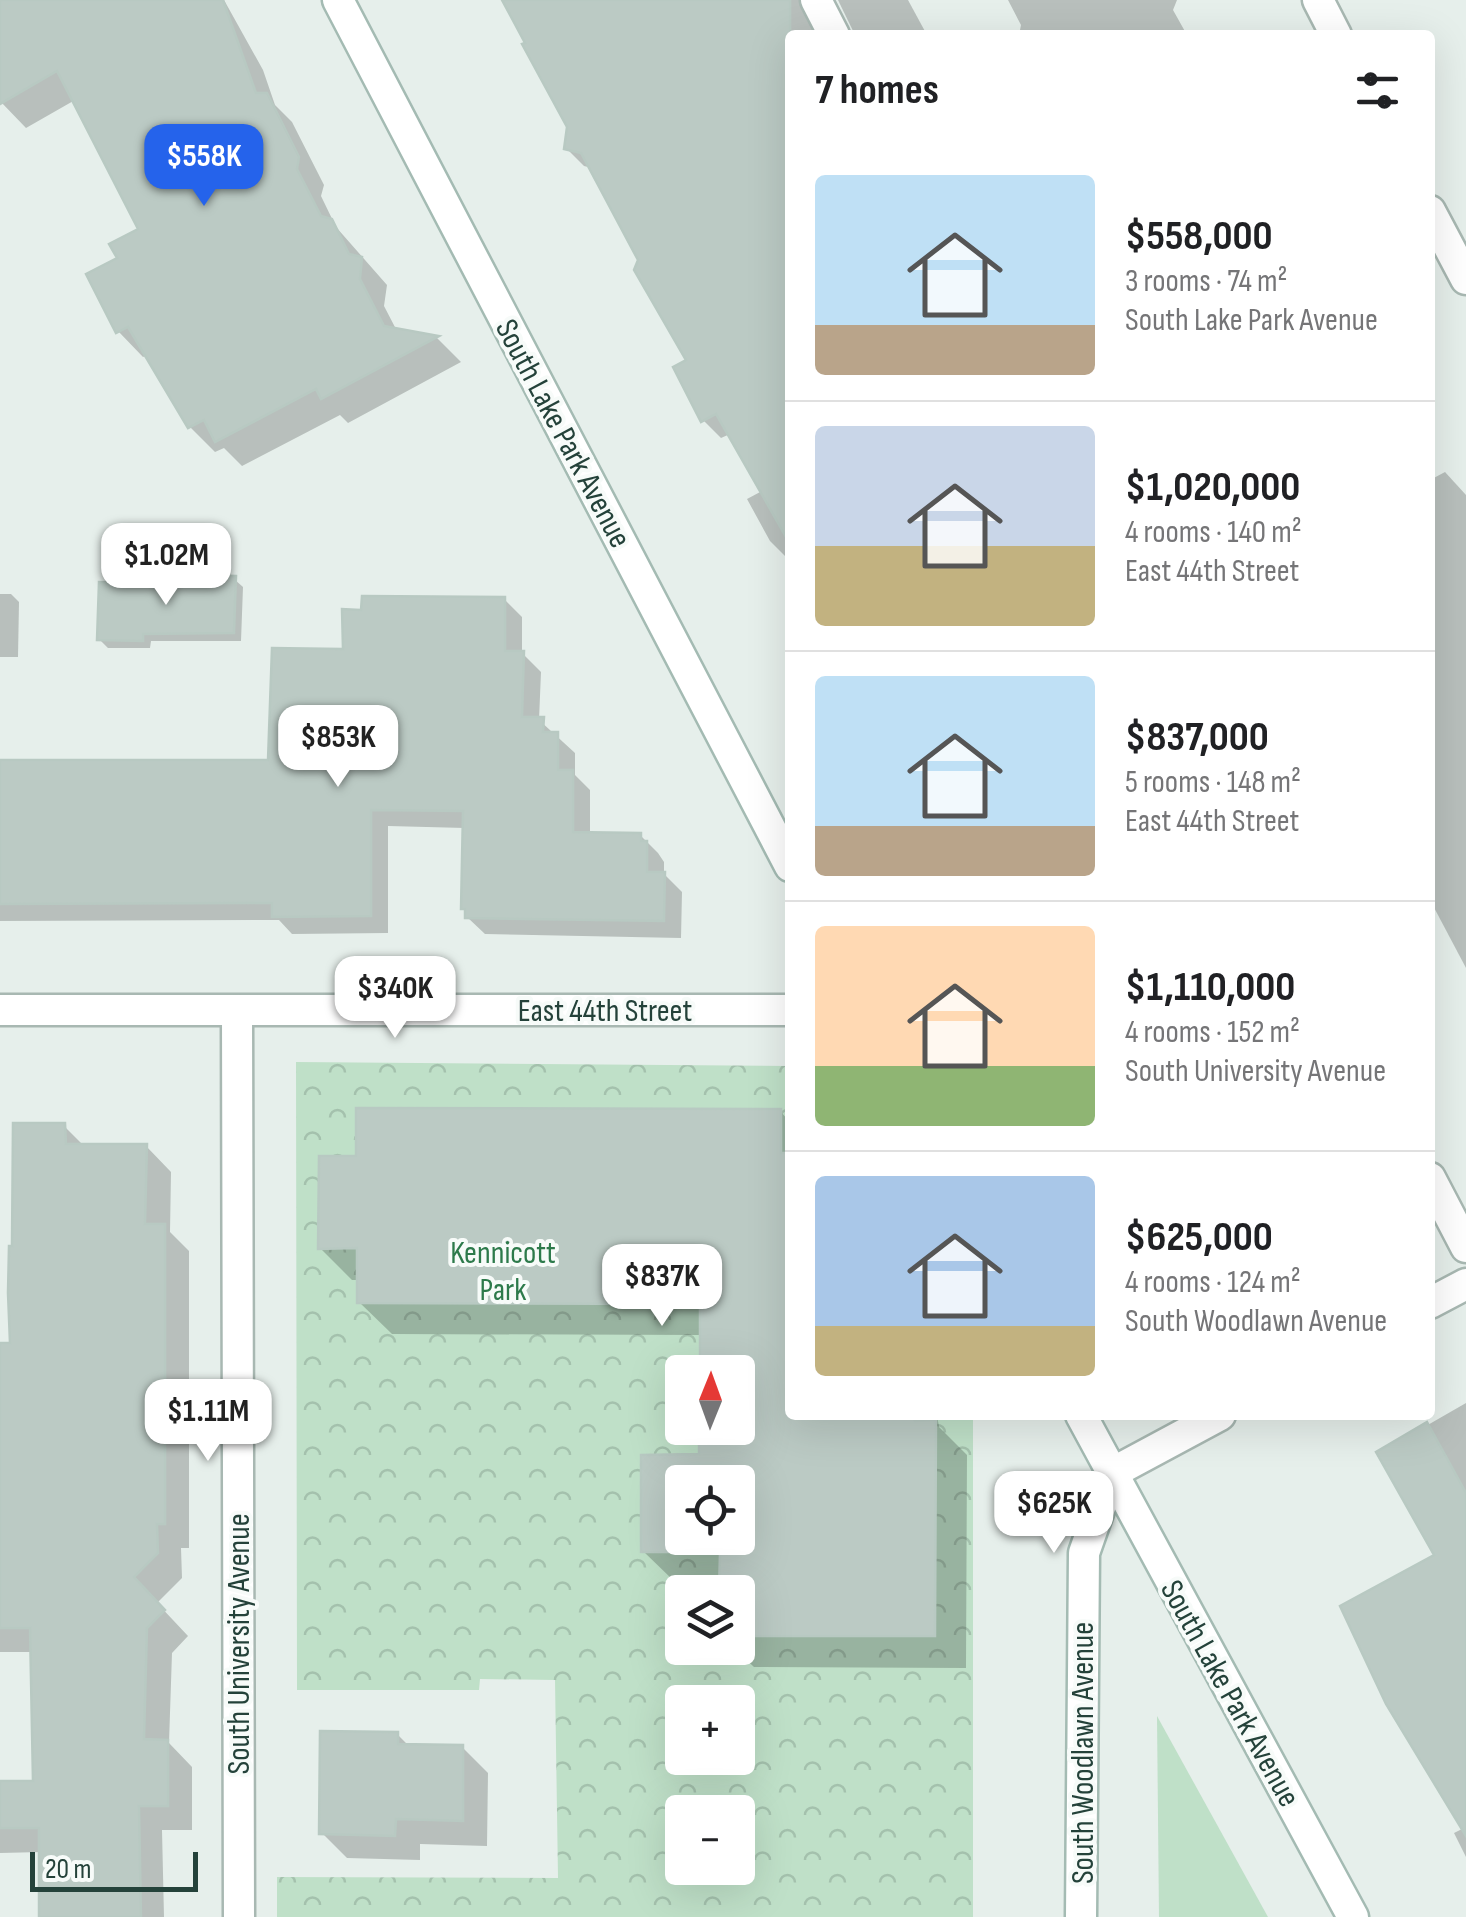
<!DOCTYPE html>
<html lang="en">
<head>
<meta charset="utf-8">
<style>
	:root { --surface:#fff; --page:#f6f6f6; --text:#202124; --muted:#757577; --line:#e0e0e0; --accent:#2563eb }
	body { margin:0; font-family:"Sofia Sans Condensed",sans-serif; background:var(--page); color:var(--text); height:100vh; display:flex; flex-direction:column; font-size:38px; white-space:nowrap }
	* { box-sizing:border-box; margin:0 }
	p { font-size:32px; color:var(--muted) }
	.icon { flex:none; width:55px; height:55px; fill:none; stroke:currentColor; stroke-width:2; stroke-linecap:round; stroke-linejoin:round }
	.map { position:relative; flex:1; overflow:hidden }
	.sheet { position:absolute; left:785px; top:30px; width:650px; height:1390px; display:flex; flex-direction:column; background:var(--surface); border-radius:10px; box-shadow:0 10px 40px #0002 }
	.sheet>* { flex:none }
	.needle { width:65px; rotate:1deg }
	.tools { position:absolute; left:665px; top:1355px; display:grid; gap:20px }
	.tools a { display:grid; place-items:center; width:90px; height:90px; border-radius:10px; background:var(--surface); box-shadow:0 10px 40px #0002; font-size:50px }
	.scale { position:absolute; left:30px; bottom:25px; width:168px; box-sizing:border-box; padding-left:10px; border:5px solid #24423a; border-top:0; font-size:28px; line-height:35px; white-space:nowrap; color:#24423a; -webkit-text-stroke:8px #f7fbf9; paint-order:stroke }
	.price { position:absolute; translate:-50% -85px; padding:0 22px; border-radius:20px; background:#fff; color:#222; font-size:32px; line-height:65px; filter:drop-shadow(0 2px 5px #0008) }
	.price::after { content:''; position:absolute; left:50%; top:60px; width:30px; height:22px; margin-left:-15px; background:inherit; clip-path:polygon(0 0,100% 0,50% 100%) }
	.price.on { background:var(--accent); color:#fff }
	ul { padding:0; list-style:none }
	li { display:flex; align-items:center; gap:30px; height:250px; padding:0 30px }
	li+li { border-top:2px solid var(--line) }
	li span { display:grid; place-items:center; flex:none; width:280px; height:200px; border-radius:10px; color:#555 }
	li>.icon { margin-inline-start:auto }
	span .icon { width:120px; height:120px; fill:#fffc; stroke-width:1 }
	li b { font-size:42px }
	h2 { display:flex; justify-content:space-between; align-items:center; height:120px; padding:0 30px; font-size:42px }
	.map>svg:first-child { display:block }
	.grass { fill:#bfe0c8 }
	.park { fill:url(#park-crowns); fill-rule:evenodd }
	.shadow { fill:#0003; fill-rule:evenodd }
	.building { fill:#bbcac4; stroke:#b8c9c2; stroke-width:2.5; fill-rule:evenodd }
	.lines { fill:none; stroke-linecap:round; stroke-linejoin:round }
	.lane-casing { stroke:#a8b8b2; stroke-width:35 }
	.street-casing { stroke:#a8b8b2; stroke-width:35 }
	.secondary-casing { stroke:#a4bbb3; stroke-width:35 }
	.lane { stroke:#fff; stroke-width:30 }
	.street { stroke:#fff; stroke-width:30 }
	.secondary { stroke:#fff; stroke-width:30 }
	.labels { text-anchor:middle; stroke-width:8; stroke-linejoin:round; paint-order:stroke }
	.street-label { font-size:32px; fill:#24423a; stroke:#f7fbf9 }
	.park-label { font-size:32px; fill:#2d7a4b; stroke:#f7fbf9 }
</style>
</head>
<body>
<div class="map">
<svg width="1466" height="1917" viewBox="0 0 1466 1917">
	<defs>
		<pattern id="park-crowns" width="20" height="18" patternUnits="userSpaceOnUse" patternTransform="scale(2.5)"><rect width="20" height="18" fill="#bfe0c8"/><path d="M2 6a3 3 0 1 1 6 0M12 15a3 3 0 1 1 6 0" fill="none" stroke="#a4c1ad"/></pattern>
	</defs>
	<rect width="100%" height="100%" fill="#e6efeb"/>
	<path class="grass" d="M1157 1716 1268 1917H1159Z"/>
	<path class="park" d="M296 1062 790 1066V1415H973V1917H277V1877L558 1878 555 1680 480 1679 479 1690H297ZM682 1372H738V1428H682ZM682 1482H738V1538H682ZM682 1592H738V1648H682ZM682 1702H738V1758H682ZM682 1812H738V1868H682Z"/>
	<g class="shadow">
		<path d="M0 0H224L263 70 275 105 292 122 324 185 321 196 336 227 387 285 384 306 397 331 437 338 461 362 348 423 340 415 242 466 224 448 215 452 190 427 148 355 143 357 118 331 120 259 141 230 75 100 26 128 0 101Z"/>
		<path d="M505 0H832L820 35H790L788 559 770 541 747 499 762 491 730 434 721 438 703 420 689 361 641 260 592 168 584 166 566 148 570 126Z"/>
		<path d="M838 0H908L927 35H855Z"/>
		<path d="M1008 0H1177L1173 10 1187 35H1019L1021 25Z"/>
		<path d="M1445 472 1466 495V968L1430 900V480Z"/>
		<path d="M234 579 243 587 241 641H151L150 648H108L99 639 191 586Z"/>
		<path d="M0 594H11L19 602 18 657H0Z"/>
		<path d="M504 599 522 617V653L541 672 539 720 575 753V775L590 790V835H640L658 853 664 862V874L682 892 681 938 485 934 467 917 464 908 465 828 388 826V933L292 934 279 920 0 921V763L271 762 346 652Z"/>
		<path d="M780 1111 790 1122V1415H937L939 1427 967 1455 966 1668 754 1667 734 1648H738V1592H722V1583H676L643 1551 644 1457 702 1456V1428H738V1372H702V1335L392 1334 359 1302 360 1280H352L320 1248 359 1158ZM682 1482H738V1538H682Z"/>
		<path d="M64 1126 85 1147 146 1146 171 1172 170 1232 189 1251V1548H181L182 1578 157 1603 188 1636 172 1653 169 1743 192 1767V1830H162L164 1917H42V1852L0 1853V1784H35L33 1652H0V1345H13Z"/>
		<path d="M1466 1403V1857L1454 1833 1464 1828 1437 1556 1379 1453Z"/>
		<path d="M397 1734 409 1746 462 1747 488 1773 487 1846 420 1844V1860L347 1858 322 1833Z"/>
	</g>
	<g class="building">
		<path d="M0 0H223L256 93H267L299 157 297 169 321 216 332 219 349 254 362 257 360 279 384 326 439 336 321 399 316 389 215 442 204 420 188 428 128 327 116 333 86 274 117 258 109 244 138 229 57 71 0 104Z"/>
		<path d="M502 0H790V544L716 414 701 422 673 367 686 360 634 270 638 260 581 153 564 149 567 127 522 44 525 43Z"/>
		<path d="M189 575 236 576 234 633 143 634V641L97 640 99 582 189 584Z"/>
		<path d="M362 596 505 597V651H524L522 717H544L543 732H558V770H573V832L641 833V841H647V872H665L664 921 465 918V909H461L463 811 371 810V916L272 917V903L0 904V760H268L272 648 343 649 342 609 361 610Z"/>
		<path d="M356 1108 781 1109V1153H790V1415H914L915 1421 936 1420 935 1636H738V1592H719L720 1552H641V1455L699 1454V1428H738V1372H700V1304L357 1303V1248L318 1249 319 1156H356ZM682 1482H738V1538H682Z"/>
		<path d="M13 1123H65L66 1144H147L145 1224H165V1524H157L158 1553 134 1577 165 1610 147 1628 144 1739 168 1740V1806H139L141 1917H39V1828H0V1781H33L30 1628H0V1343H10L8 1293 9 1246H12Z"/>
		<path d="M1427 1422 1466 1493V1836L1386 1704 1340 1606 1434 1555 1376 1452Z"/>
		<path d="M320 1731 398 1732V1744L463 1745V1821L396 1819 395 1836 319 1834Z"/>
	</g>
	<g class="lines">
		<defs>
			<g id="lane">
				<path d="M816 0 834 35"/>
				<path d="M1430 1178 1466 1247"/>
			</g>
			<g id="street">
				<path d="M1318 0 1336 35"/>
				<path d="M1430 211 1466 279"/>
				<path d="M0 1010H790"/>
				<path d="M237 1012 239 1917"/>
				<path d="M1430 1303 1466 1284"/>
				<path d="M1112 1473 1220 1415"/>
			</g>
			<g id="secondary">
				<path d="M338 0 790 866"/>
				<path d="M1081 1415 1353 1917"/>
				<path d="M1081 1917 1084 1553 1112 1473"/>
			</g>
		</defs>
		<use href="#lane" class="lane-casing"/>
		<use href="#street" class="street-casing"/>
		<use href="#secondary" class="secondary-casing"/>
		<use href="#lane" class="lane"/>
		<use href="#street" class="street"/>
		<use href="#secondary" class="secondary"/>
	</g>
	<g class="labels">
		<g class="street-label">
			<text transform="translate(564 433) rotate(62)" y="11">South Lake Park Avenue</text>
			<text x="605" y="1021">East 44th Street</text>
			<text transform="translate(238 1644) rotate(-90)" y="11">South University Avenue</text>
			<text transform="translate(1231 1693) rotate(61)" y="11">South Lake Park Avenue</text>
			<text transform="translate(1082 1753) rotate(-90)" y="11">South Woodlawn Avenue</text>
		</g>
		<g class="park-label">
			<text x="503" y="1263">Kennicott<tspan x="503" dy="37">Park</tspan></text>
		</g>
	</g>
</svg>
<div class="tools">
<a><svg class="needle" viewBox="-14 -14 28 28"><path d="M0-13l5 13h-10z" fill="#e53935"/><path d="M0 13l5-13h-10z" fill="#757577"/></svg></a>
<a><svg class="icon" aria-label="locate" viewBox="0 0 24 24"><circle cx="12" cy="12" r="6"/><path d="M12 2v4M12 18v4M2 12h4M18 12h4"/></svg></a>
<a><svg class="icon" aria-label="layers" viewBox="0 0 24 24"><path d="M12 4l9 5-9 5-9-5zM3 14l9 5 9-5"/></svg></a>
<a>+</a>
<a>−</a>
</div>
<div class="scale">20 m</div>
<b class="price on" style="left:204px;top:209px">$558K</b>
<b class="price" style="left:166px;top:608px">$1.02M</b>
<b class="price" style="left:338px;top:790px">$853K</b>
<b class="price" style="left:395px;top:1041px">$340K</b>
<b class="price" style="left:662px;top:1329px">$837K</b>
<b class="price" style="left:208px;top:1464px">$1.11M</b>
<b class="price" style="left:1054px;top:1556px">$625K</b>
<section class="sheet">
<h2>7 homes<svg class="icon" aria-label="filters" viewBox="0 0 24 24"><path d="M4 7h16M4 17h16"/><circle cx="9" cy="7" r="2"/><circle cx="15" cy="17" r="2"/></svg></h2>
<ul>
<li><span style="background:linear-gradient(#bfe0f5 75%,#b9a48a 0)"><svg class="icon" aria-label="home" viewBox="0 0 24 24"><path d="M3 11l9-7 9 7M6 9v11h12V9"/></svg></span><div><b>$558,000</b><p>3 rooms · 74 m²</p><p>South Lake Park Avenue</p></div></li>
<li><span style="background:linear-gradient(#c9d6e8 60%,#c2b280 0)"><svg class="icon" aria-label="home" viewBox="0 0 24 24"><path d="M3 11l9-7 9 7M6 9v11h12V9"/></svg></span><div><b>$1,020,000</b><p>4 rooms · 140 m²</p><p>East 44th Street</p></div></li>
<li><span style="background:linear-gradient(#bfe0f5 75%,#b9a48a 0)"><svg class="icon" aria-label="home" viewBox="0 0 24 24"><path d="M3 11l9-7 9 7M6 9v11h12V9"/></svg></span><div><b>$837,000</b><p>5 rooms · 148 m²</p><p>East 44th Street</p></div></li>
<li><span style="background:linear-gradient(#ffd9b3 70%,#8fb573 0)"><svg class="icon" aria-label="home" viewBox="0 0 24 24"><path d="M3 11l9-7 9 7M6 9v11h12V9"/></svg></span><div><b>$1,110,000</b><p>4 rooms · 152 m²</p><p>South University Avenue</p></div></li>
<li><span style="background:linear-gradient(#a9c7e8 75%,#c2b280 0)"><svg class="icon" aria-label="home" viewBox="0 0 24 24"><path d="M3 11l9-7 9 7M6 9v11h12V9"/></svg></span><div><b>$625,000</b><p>4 rooms · 124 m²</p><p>South Woodlawn Avenue</p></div></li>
</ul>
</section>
</div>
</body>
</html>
